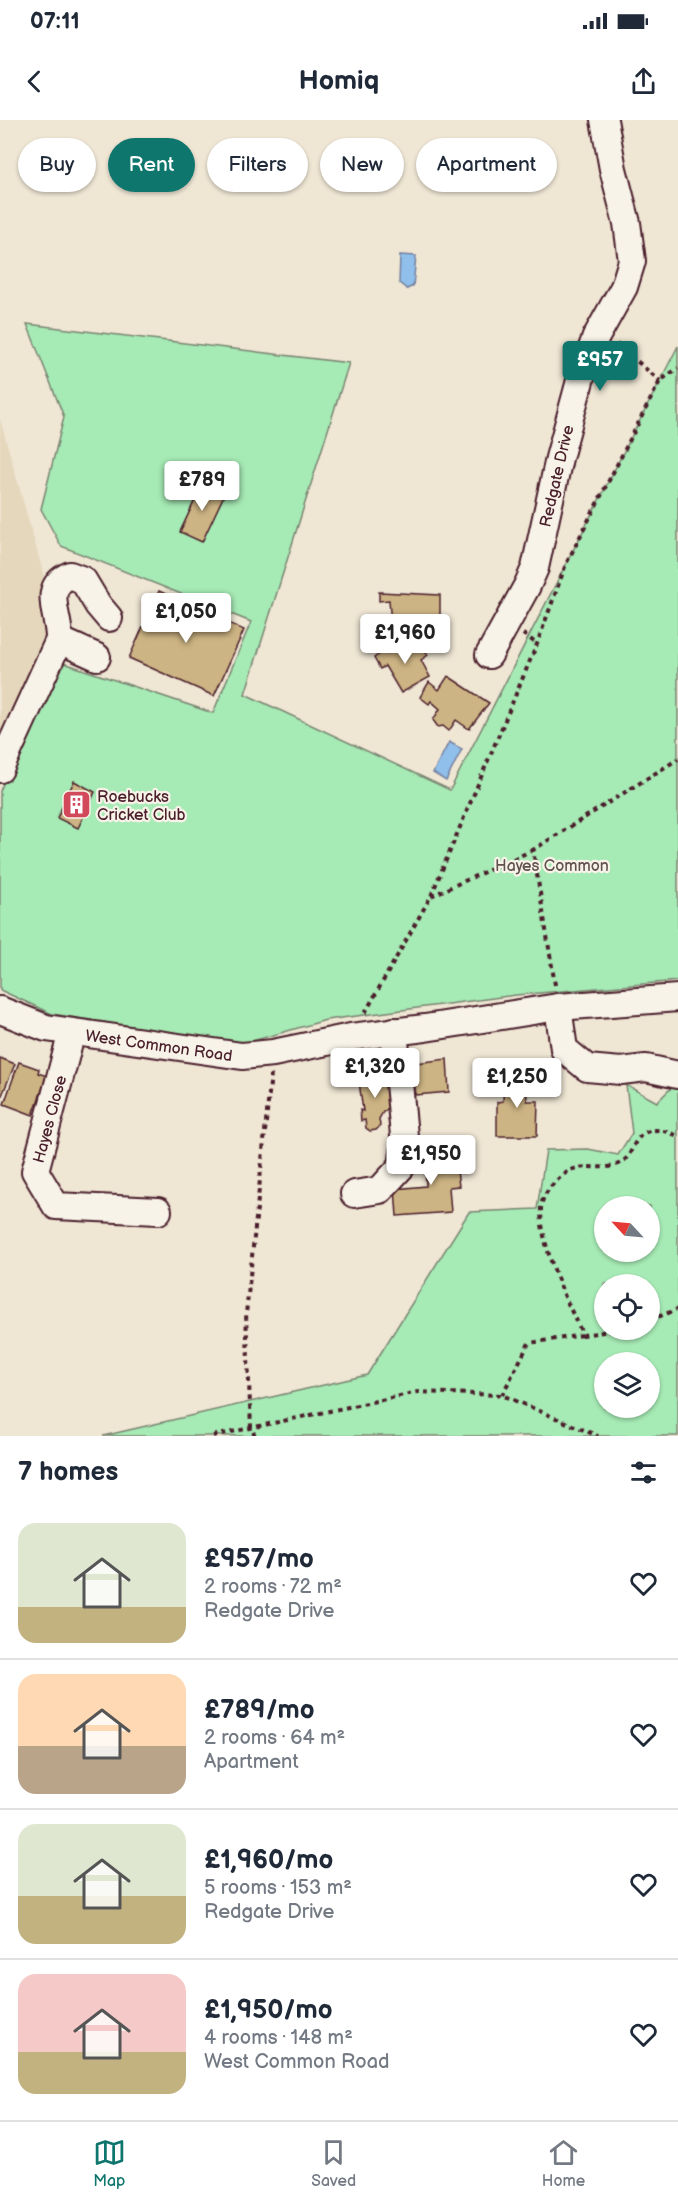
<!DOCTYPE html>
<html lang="en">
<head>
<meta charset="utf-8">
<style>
	:root { --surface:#fff; --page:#f2f2f3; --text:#1f2937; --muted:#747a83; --line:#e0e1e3; --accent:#0f766e }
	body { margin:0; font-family:"Balsamiq Sans",sans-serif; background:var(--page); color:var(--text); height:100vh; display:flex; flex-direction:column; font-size:22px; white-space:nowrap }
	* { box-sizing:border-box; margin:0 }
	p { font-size:20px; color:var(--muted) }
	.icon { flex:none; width:33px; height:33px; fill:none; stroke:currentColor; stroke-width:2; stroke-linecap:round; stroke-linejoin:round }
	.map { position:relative; height:1316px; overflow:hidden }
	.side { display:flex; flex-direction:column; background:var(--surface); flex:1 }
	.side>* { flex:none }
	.top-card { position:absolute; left:18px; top:18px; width:642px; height:54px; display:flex; gap:12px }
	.needle { width:39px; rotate:296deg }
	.controls { position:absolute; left:594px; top:1076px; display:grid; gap:12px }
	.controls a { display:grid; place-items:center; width:66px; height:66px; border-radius:50%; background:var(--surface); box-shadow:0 2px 4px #0004; font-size:30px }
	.price { position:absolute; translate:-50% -51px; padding:0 14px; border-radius:6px; background:#fff; color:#222; font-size:20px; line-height:39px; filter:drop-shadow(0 2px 3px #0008) }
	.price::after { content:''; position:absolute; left:50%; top:36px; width:18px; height:14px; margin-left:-9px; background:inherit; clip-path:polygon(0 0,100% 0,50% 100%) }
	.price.current { background:var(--accent); color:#fff }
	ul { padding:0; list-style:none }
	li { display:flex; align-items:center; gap:18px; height:150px; padding:0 18px }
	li+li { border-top:2px solid var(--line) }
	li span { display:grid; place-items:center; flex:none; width:168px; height:120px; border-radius:18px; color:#555 }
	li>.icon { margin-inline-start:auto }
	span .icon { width:72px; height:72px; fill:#fffc; stroke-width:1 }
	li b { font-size:26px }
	h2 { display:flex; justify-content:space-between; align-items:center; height:72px; padding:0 18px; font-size:26px }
	.tag { padding:0 21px; border-radius:27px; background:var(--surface); box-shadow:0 2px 4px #0004; font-size:21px; line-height:54px }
	.tag.current { background:var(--accent); color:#fff }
	.status { display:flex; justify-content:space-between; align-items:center; height:42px; padding:0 30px; background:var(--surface); direction:ltr }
	.status svg { height:16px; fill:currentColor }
	header { display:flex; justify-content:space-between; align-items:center; height:78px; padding:0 18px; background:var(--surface); font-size:27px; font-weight:800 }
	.tab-bar { display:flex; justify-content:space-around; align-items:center; height:84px; border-top:2px solid var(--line); background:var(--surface); font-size:16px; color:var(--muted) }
	.tab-bar a { display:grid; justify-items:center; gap:3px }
	.tab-bar .current { color:var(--accent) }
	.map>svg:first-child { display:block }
	.built { fill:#e5d7bc }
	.green { fill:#a6eab5; stroke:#788470; stroke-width:1.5; fill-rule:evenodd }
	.water { fill:#90bfeb; stroke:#747f9e; stroke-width:1.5 }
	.building { fill:#cdb484; stroke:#4a1f2b; stroke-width:1.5 }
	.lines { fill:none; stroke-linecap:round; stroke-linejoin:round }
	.minor-casing { stroke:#4a1f2b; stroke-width:30 }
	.path { stroke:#4a1f2b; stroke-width:4; stroke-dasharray:4.5 4.5; stroke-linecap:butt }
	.minor { stroke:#f7f3e8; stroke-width:26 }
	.labels { text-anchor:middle; stroke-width:4.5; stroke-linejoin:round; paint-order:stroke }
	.street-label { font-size:16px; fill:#4a1f2b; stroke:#f7f3e8 }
	.poi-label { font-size:16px; fill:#4a1f2b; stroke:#f7f3e8; text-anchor:start }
	.park-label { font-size:16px; fill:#61524e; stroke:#f7f3e8 }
</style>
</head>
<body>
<div class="status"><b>07:11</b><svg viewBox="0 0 49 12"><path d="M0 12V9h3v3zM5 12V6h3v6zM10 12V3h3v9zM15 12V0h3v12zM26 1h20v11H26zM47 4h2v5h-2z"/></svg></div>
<header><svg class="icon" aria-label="back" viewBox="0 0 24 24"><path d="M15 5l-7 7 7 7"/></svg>Homiq<svg class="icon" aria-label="share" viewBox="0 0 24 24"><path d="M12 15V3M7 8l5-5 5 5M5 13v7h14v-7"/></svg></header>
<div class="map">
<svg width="678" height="1316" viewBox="0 0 678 1316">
	<rect width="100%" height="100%" fill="#efe6d4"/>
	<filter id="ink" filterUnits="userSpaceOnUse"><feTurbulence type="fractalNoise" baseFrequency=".0167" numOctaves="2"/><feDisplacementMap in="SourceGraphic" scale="12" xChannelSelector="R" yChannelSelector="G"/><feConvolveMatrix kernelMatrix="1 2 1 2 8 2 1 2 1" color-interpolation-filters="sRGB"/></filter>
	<g filter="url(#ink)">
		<path class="built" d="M0 299 55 495 0 617Z"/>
		<g class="green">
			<path d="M27 204 349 243 245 574 450 670 678 226V861L516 875 326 900 242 924 52 894 0 870V671L55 540 213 593 251 502 61 426 41 389 64 297Z"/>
			<path d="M678 961V1316H103L367 1255 469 1092 537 1089 546 1030 588 1029 618 1035 632 1013 626 965 657 982ZM604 1086H650V1131H604ZM604 1164H650V1209H604ZM604 1242H650V1287H604Z"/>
		</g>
		<g class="water">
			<path d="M400 135 416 136 413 166 407 169 399 163Z"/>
			<path d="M449 622 462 629 446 661 433 653Z"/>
		</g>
		<g class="building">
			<path d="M203 363 225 373 202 422 180 412Z"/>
			<path d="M159 471 244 510 214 576 129 538Z"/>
			<path d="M379 472 440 475V495L434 497 433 506H411L409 515H392L389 480 379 481Z"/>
			<path d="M417 517 428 535 421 540 430 557 401 573 385 546 380 549 374 538 387 529 389 533Z"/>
			<path d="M448 556 489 583 469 609 456 600 449 611 443 606 438 607 433 600 440 589 431 581 429 584 420 577 429 562 439 570Z"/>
			<path d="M74 661 95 672 78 708 57 698Z"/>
			<path d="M0 938 15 944 0 980Z"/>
			<path d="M447 939 449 972 416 975 414 960H409L408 944Z"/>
			<path d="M19 942 39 949 38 953 47 956 33 995 4 984Z"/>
			<path d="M388 951 393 986 383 992 379 999 380 1006 376 1010 370 1011 366 1008 365 1000 361 1001 360 990 363 991 359 962H367L366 955Z"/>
			<path d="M504 953H526L527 981H538L537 1016H497V982L503 981Z"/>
			<path d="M454 1028 459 1066 449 1067 451 1092 397 1096 395 1069 426 1066 424 1030Z"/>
		</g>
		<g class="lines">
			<defs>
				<g id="minor">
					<path d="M59 520 97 537"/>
					<path d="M489 535 527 466 535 448 559 338 581 257 596 217 624 167 632 141 627 103 613 49 604 0"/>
					<path d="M0 649 59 520C60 495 40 468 70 455L83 460 98 485 109 498"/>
					<path d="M558 887 564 929 587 948 621 951 646 948 678 955"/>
					<path d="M0 890 46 908 242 936 273 933 351 917 425 908 558 887 678 878"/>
					<path d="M72 912 35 1051 56 1086 158 1091"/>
					<path d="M354 1074 380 1070 402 1046 405 1026 394 911"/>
				</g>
			</defs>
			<use href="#minor" class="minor-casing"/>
			<g class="path">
				<path d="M617 224 660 261"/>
				<path d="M523 514 537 524"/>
				<path d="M431 776 533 730"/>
				<path d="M555 865 533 730 678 639"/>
				<path d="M365 893 431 776 537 524 566 444 660 261 678 248"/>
				<path d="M650 1200 678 1189"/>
				<path d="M622 1209 583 1215C566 1181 541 1128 541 1090 540 1075 557 1058 569 1051 585 1042 606 1053 622 1042 631 1036 631 1028 637 1020 648 1005 664 1010 678 1016"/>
				<path d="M502 1275 529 1223 583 1215"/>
				<path d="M213 1316 418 1272 502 1275 598 1316"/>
				<path d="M255 1316 251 1307 246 1194 271 954"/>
			</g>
			<use href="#minor" class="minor"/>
		</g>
	</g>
	<defs>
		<symbol id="building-square" viewBox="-11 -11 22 22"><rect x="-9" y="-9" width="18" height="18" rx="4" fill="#d1495b" stroke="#f7f3e8"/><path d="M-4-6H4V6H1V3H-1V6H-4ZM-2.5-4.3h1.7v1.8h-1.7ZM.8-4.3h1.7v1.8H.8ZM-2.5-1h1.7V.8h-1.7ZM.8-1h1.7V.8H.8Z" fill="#fff"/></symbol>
	</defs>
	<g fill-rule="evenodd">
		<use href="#building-square" x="60" y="668" width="33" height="33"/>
	</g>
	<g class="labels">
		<g class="street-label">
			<text transform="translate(556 356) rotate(-77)" y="6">Redgate Drive</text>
			<text transform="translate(159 925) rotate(8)" y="6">West Common Road</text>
			<text transform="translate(49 999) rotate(-75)" y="6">Hayes Close</text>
		</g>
		<g class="poi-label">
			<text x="97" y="682">Roebucks<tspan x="97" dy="18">Cricket Club</tspan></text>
		</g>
		<g class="park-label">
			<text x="552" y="751">Hayes Common</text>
		</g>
	</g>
</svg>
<div class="controls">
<a><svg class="needle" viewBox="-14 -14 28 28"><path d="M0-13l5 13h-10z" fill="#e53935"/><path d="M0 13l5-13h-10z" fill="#747a83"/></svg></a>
<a><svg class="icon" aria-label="locate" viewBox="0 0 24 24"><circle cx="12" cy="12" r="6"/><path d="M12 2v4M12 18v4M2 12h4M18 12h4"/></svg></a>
<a><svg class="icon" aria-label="layers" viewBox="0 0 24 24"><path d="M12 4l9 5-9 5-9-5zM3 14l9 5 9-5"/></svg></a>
</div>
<b class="price current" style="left:600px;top:272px">£957</b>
<b class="price" style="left:202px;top:392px">£789</b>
<b class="price" style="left:186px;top:524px">£1,050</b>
<b class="price" style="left:405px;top:545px">£1,960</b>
<b class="price" style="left:375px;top:979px">£1,320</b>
<b class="price" style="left:517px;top:989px">£1,250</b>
<b class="price" style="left:431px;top:1066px">£1,950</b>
<div class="top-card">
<a class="tag">Buy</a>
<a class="tag current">Rent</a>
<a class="tag">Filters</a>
<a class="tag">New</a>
<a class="tag">Apartment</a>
</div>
</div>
<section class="side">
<h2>7 homes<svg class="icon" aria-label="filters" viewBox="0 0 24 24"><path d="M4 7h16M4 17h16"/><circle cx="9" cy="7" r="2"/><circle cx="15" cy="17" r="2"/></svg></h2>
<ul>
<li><span style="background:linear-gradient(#dfe7d0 70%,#c2b280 0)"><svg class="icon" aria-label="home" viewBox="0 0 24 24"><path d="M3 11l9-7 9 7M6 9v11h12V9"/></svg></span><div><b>£957/mo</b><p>2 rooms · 72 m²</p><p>Redgate Drive</p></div><svg class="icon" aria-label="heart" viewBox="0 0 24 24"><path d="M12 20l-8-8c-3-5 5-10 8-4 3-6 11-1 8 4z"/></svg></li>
<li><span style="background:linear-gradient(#ffd9b3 60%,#b9a48a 0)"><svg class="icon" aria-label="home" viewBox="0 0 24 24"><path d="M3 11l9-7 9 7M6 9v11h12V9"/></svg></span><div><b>£789/mo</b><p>2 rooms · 64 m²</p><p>Apartment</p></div><svg class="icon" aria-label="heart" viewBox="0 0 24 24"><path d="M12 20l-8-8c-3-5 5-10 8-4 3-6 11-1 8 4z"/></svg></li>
<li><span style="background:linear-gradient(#dfe7d0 60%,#c2b280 0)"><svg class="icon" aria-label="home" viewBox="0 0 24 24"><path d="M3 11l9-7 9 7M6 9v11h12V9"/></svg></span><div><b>£1,960/mo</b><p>5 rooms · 153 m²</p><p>Redgate Drive</p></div><svg class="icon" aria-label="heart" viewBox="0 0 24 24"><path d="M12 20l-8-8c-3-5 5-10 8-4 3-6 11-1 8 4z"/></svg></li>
<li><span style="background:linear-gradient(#f6c9c9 65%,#c2b280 0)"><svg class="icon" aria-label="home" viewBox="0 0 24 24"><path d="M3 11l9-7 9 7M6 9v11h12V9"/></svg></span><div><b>£1,950/mo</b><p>4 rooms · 148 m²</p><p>West Common Road</p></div><svg class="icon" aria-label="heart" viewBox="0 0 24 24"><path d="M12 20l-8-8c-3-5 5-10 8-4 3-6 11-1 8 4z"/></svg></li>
</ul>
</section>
<nav class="tab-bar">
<a class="current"><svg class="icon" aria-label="map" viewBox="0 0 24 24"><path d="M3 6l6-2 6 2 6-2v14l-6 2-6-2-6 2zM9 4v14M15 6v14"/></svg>Map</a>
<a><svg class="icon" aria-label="saved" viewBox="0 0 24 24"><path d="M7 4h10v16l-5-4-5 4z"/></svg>Saved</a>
<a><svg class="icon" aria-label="home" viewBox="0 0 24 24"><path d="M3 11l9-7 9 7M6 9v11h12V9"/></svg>Home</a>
</nav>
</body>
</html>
